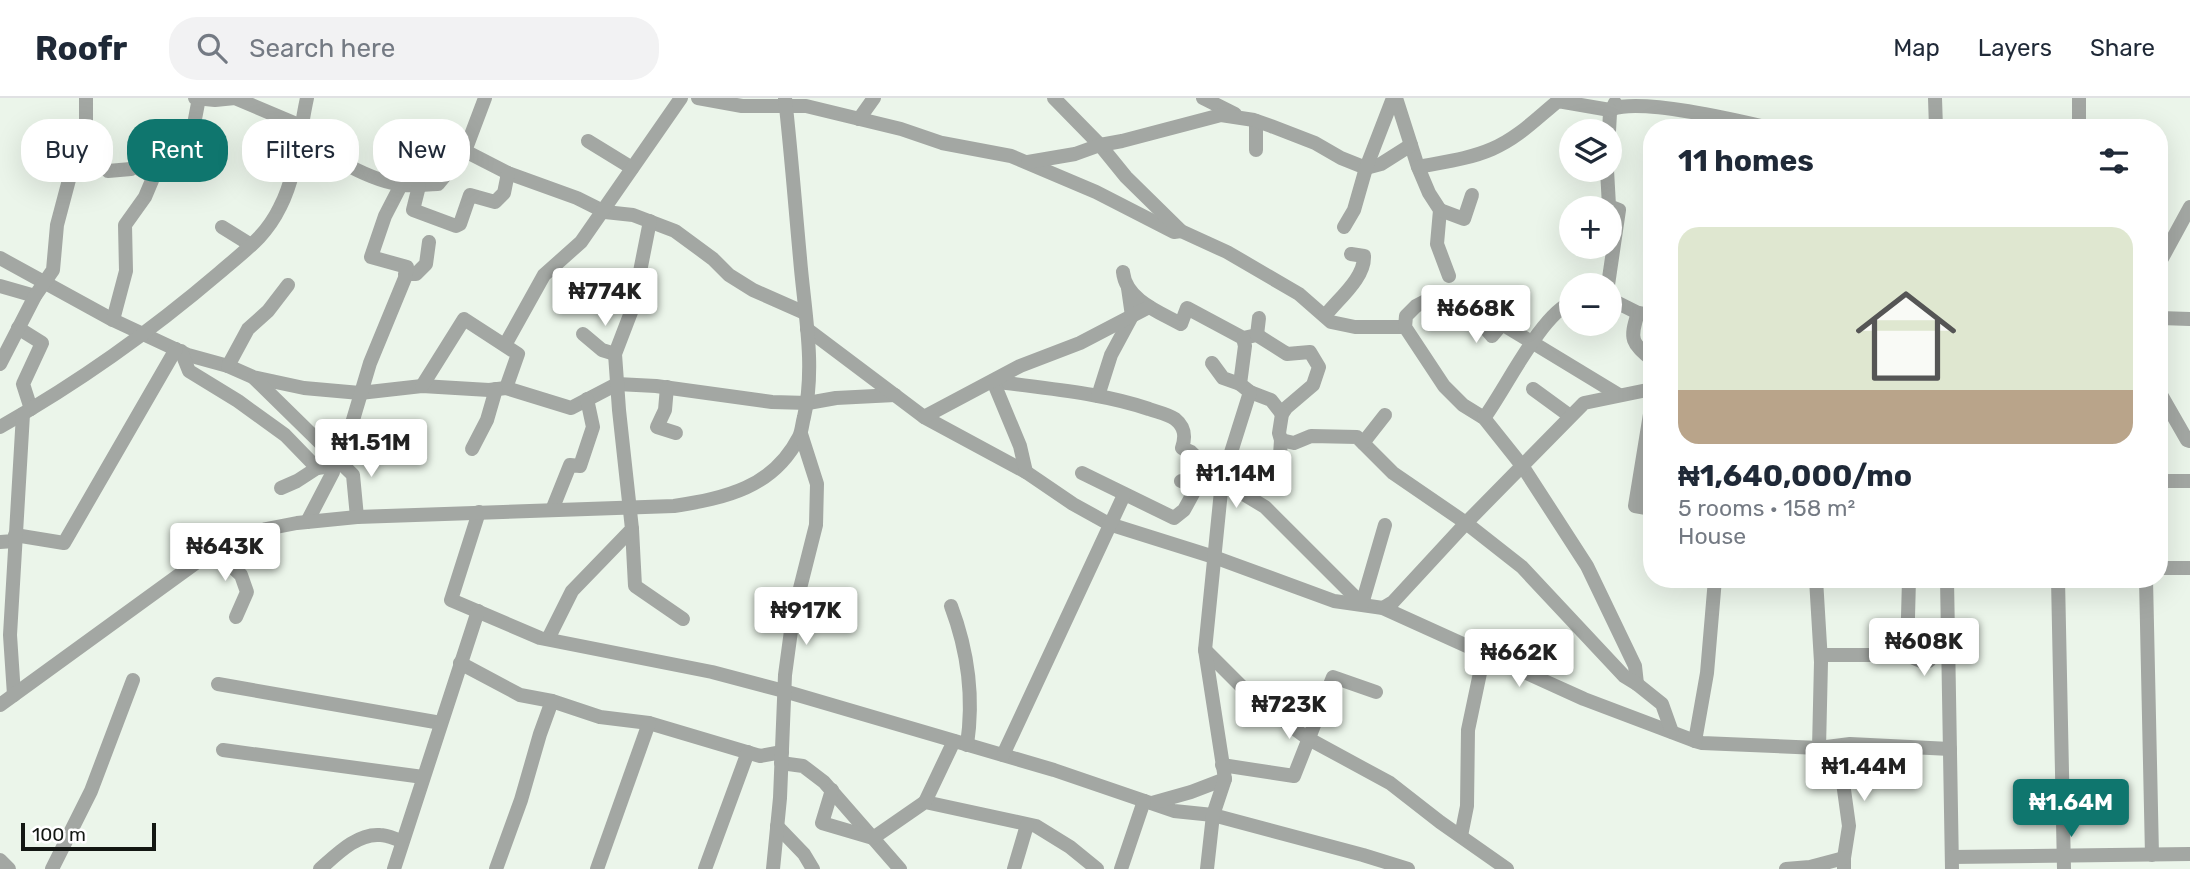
<!DOCTYPE html>
<html lang="en">
<head>
<meta charset="utf-8">
<style>
	:root { --surface:#fff; --page:#f2f2f3; --text:#1f2937; --muted:#747a83; --line:#e0e1e3; --accent:#0f766e }
	body { margin:0; font-family:Rubik,sans-serif; background:var(--page); color:var(--text); height:100vh; display:flex; flex-direction:column; font-size:26px; white-space:nowrap }
	* { box-sizing:border-box; margin:0 }
	p { font-size:23px; color:var(--muted) }
	.icon { flex:none; width:38px; height:38px; fill:none; stroke:currentColor; stroke-width:2; stroke-linecap:round; stroke-linejoin:round }
	.map { position:relative; flex:1; overflow:hidden }
	.sheet { position:absolute; left:1643px; top:21px; width:525px; height:469px; display:flex; flex-direction:column; background:var(--surface); border-radius:28px; box-shadow:0 7px 28px #0002 }
	.sheet>* { flex:none }
	.top-card { position:absolute; left:21px; top:21px; width:665px; height:63px; display:flex; gap:14px }
	.fabs { position:absolute; left:1559px; top:21px; display:grid; gap:14px }
	.fabs a { display:grid; place-items:center; width:63px; height:63px; border-radius:50%; background:var(--surface); box-shadow:0 7px 28px #0002; font-size:35px }
	.scale { position:absolute; left:21px; bottom:18px; width:135px; box-sizing:border-box; padding-left:7px; border:4px solid #131713; border-top:0; font-size:19px; line-height:24px; white-space:nowrap; color:#131713; -webkit-text-stroke:5px #fff; paint-order:stroke }
	.price { position:absolute; translate:-50% -60px; padding:0 16px; border-radius:7px; background:#fff; color:#222; font-size:23px; line-height:46px; filter:drop-shadow(0 2px 4px #0008) }
	.price::after { content:''; position:absolute; left:50%; top:42px; width:21px; height:16px; margin-left:-10px; background:inherit; clip-path:polygon(0 0,100% 0,50% 100%) }
	.price.active { background:var(--accent); color:#fff }
	ul { padding:0; list-style:none }
	li { display:grid; align-content:center; gap:14px; height:371px; padding:0 35px }
	li span { display:grid; place-items:center; height:217px; border-radius:21px; color:#555 }
	li>.icon { margin-inline-start:auto }
	span .icon { width:126px; height:126px; fill:#fffc; stroke-width:1 }
	li b { font-size:30px }
	h2 { display:flex; justify-content:space-between; align-items:center; height:84px; padding:0 35px; font-size:30px }
	.tag { padding:0 24px; border-radius:28px; background:var(--surface); box-shadow:0 7px 28px #0002; font-size:24px; line-height:63px }
	.tag.active { background:var(--accent); color:#fff }
	header { display:flex; align-items:center; gap:42px; box-sizing:border-box; height:98px; padding:0 35px; background:var(--surface); border-bottom:2px solid var(--line) }
	header strong { font-size:33px }
	nav { display:flex; gap:38px; margin-inline-start:auto; font-size:24px }
	.search { width:490px; height:63px; background:var(--page); display:flex; align-items:center; gap:18px; box-sizing:border-box; padding:0 24px; border-radius:28px; color:var(--muted); font-size:26px }
	.map>svg:first-child { display:block }
	.lines { fill:none; stroke-linecap:round; stroke-linejoin:round }
	.minor { stroke:#a3a7a3; stroke-width:14 }
</style>
</head>
<body>
<header>
<strong>Roofr</strong>
<div class="search"><svg class="icon" aria-label="search" viewBox="0 0 24 24"><circle cx="10" cy="10" r="6"/><path d="M15 15l6 6"/></svg>Search here</div>
<nav><a>Map</a><a>Layers</a><a>Share</a></nav>
</header>
<div class="map">
<svg width="2190" height="771" viewBox="0 0 2190 771">
	<rect width="100%" height="100%" fill="#ebf5ea"/>
	<g class="lines">
		<g class="minor">
			<path d="M195 0 215 2 235 0 301 28"/>
			<path d="M698 0 742 8H806L901 31 942 45 1011 58 1096 94 1174 134 1181 133"/>
			<path d="M1054 0 1100 47 1126 79 1181 133 1227 154 1299 196 1331 224 1355 229H1405"/>
			<path d="M1203 0 1235 16"/>
			<path d="M1396 0 1418 69 1429 95 1440 112 1437 146 1449 178"/>
			<path d="M1935 0 1936 30"/>
			<path d="M2079 0V23L2082 30"/>
			<path d="M1612 11C1642 0 1735 22 1769 30"/>
			<path d="M859 21 874 0"/>
			<path d="M1256 23V52"/>
			<path d="M1609 33 1610 15 1615 5"/>
			<path d="M300 37C327 57 371 84 404 87 416 88 426 86 438 86L465 53 485 0"/>
			<path d="M83 43 108 73 131 71 134 68 153 79"/>
			<path d="M588 43 632 70"/>
			<path d="M465 53 508 75 577 100 605 114 633 117 675 133 713 161 729 177 753 192 805 215"/>
			<path d="M1028 64 1075 56 1100 47 1122 43 1221 17 1254 22 1271 28 1315 45 1341 60 1366 70 1381 66 1411 47"/>
			<path d="M1418 69C1443 64 1469 61 1492 51 1518 40 1537 20 1558 3L1610 12"/>
			<path d="M1607 72 1609 108 1619 112 1608 187"/>
			<path d="M419 88 413 112 456 128 460 126 470 97 495 104 504 95 508 75"/>
			<path d="M1440 112 1464 121 1472 97"/>
			<path d="M222 129 251 147"/>
			<path d="M1344 129 1354 112 1366 70 1393 0"/>
			<path d="M0 160 113 222 188 257 228 268 253 279 304 290 360 295 422 288 489 292 506 290 571 310 617 286 656 288 772 304 808 305 836 300 895 297"/>
			<path d="M2160 164 2190 109"/>
			<path d="M1123 174C1126 202 1159 214 1181 226L1187 210 1243 240 1257 237 1287 256 1310 254 1319 269 1313 287 1286 310 1282 316 1279 335 1281 342 1280 357 1274 371 1229 359"/>
			<path d="M405 176H416L426 166 429 144"/>
			<path d="M0 188 35 198"/>
			<path d="M1610 201 1638 215 1652 217"/>
			<path d="M1638 215C1629 242 1632 245 1652 262"/>
			<path d="M1325 218C1338 201 1365 180 1364 158L1351 156"/>
			<path d="M2160 220 2190 221"/>
			<path d="M113 222 126 173 125 127 145 99 161 61 178 44 191 42 199 0"/>
			<path d="M18 230 42 245 23 286 31 311"/>
			<path d="M807 231 924 319 1026 374 1073 406 1109 426 1214 459 1334 503 1383 510 1584 601 1695 643 1702 645 1819 650 1850 646 1950 651"/>
			<path d="M583 236 602 252 615 256"/>
			<path d="M1257 237 1259 220"/>
			<path d="M1243 240 1245 248 1240 286 1250 294 1271 302 1282 316"/>
			<path d="M505 247 544 177 581 144 681 0"/>
			<path d="M181 253 189 273 238 303 285 337 317 370 333 368"/>
			<path d="M1212 265 1223 280 1240 286"/>
			<path d="M0 266 35 198 53 172 57 127 70 78 81 54 86 28V0"/>
			<path d="M228 268 248 231 268 213 288 187"/>
			<path d="M254 280 353 377 357 419"/>
			<path d="M993 283C1045 291 1099 294 1149 311 1157 314 1168 316 1175 321 1185 329 1186 338 1182 350L1191 354 1222 383 1265 409 1362 506 1385 427"/>
			<path d="M993 283 1020 348 1026 374"/>
			<path d="M422 288 464 221 518 256 506 290"/>
			<path d="M667 289 665 312 657 329 676 335"/>
			<path d="M1533 291 1570 318"/>
			<path d="M2160 295 2187 342 2190 343"/>
			<path d="M1619 297 1502 226 1492 238 1457 198 1439 196 1416 208 1406 218 1405 229 1444 288 1463 307 1484 320 1523 369 1587 468 1635 568 1637 586"/>
			<path d="M1098 298 1111 257 1132 218 1128 190"/>
			<path d="M1652 304 1635 408 1652 411"/>
			<path d="M924 319 1020 268 1080 245 1149 209"/>
			<path d="M1484 320C1505 292 1541 216 1572 204"/>
			<path d="M0 329C78 285 151 233 219 175 244 153 265 140 280 109 297 76 299 36 307 0"/>
			<path d="M1281 342 1294 345 1311 338 1357 339 1393 375 1466 425 1522 469 1624 578 1637 586 1662 606 1672 634"/>
			<path d="M1363 345 1385 317"/>
			<path d="M472 351 487 322 496 291"/>
			<path d="M1082 375 1174 420 1184 412 1196 390 1181 383"/>
			<path d="M2160 383H2190"/>
			<path d="M281 390 297 383 317 370"/>
			<path d="M552 412 570 367 580 368 593 329 587 301"/>
			<path d="M479 414 451 502 540 540 712 574 784 593 1054 672 1174 713 1213 717 1363 757 1408 771"/>
			<path d="M307 424 333 374V368L341 362 370 265 405 180 407 169 371 159 385 118 401 87"/>
			<path d="M632 431 635 488 683 521"/>
			<path d="M15 437 64 445 176 251"/>
			<path d="M0 444 14 443"/>
			<path d="M215 453 241 477 247 494 236 519"/>
			<path d="M2160 470H2190"/>
			<path d="M1816 481 1821 564 1819 650"/>
			<path d="M1947 481 1952 771"/>
			<path d="M2058 481 2064 771"/>
			<path d="M2146 481 2152 757"/>
			<path d="M951 508C968 553 974 600 967 647"/>
			<path d="M1383 510 1393 504 1466 425 1584 305 1652 291"/>
			<path d="M548 541 572 493 632 431 619 312 615 256 633 209 650 123"/>
			<path d="M1205 552 1253 600 1307 640 1390 685 1440 724 1507 771"/>
			<path d="M1821 557H1907L1909 481"/>
			<path d="M1907 557 1921 563H1929L1933 558H1948"/>
			<path d="M460 565 520 597 552 603 600 619 649 625 760 658 782 654"/>
			<path d="M218 586 441 625"/>
			<path d="M14 597 10 537 23 316"/>
			<path d="M0 607 208 456 266 431 297 425 357 419 674 408C725 400 773 390 799 339 802 333 802 326 804 319 816 268 804 211 800 160 795 106 791 53 785 0"/>
			<path d="M1695 643 1707 575 1715 481"/>
			<path d="M1838 648 1849 728 1844 760V771"/>
			<path d="M223 652 423 679"/>
			<path d="M1003 657 1124 397"/>
			<path d="M781 665 803 668 824 684 900 771"/>
			<path d="M1222 667 1294 678 1333 579 1376 594"/>
			<path d="M832 692 822 725 873 740 925 704 1036 728 1070 749 1097 771"/>
			<path d="M925 704 954 643"/>
			<path d="M1152 705 1191 694 1225 681"/>
			<path d="M777 728 804 756 813 771"/>
			<path d="M1461 738 1467 708 1468 632 1484 556"/>
			<path d="M1952 759 2190 756"/>
			<path d="M0 762 9 771"/>
			<path d="M52 771 91 693 133 582"/>
			<path d="M320 771C336 757 357 735 380 737 387 737 395 741 402 743"/>
			<path d="M394 771 478 513"/>
			<path d="M496 771 521 702 540 636 552 603"/>
			<path d="M597 771 649 625"/>
			<path d="M705 771 748 654"/>
			<path d="M773 771 780 700 785 577 793 518 816 427 817 386 801 336"/>
			<path d="M1014 771 1027 727"/>
			<path d="M1121 771 1144 703"/>
			<path d="M1207 771 1213 717 1225 681 1205 552 1222 383 1250 294"/>
			<path d="M1786 771 1810 769 1844 760"/>
		</g>
	</g>
</svg>
<div class="fabs">
<a><svg class="icon" aria-label="layers" viewBox="0 0 24 24"><path d="M12 4l9 5-9 5-9-5zM3 14l9 5 9-5"/></svg></a>
<a>+</a>
<a>−</a>
</div>
<div class="scale">100 m</div>
<b class="price" style="left:605px;top:230px">₦774K</b>
<b class="price" style="left:1476px;top:247px">₦668K</b>
<b class="price" style="left:371px;top:381px">₦1.51M</b>
<b class="price" style="left:1236px;top:412px">₦1.14M</b>
<b class="price" style="left:225px;top:485px">₦643K</b>
<b class="price" style="left:806px;top:549px">₦917K</b>
<b class="price" style="left:1924px;top:580px">₦608K</b>
<b class="price" style="left:1519px;top:591px">₦662K</b>
<b class="price" style="left:1289px;top:643px">₦723K</b>
<b class="price" style="left:1864px;top:705px">₦1.44M</b>
<b class="price active" style="left:2071px;top:741px">₦1.64M</b>
<div class="top-card">
<a class="tag">Buy</a>
<a class="tag active">Rent</a>
<a class="tag">Filters</a>
<a class="tag">New</a>
</div>
<section class="sheet">
<h2>11 homes<svg class="icon" aria-label="filters" viewBox="0 0 24 24"><path d="M4 7h16M4 17h16"/><circle cx="9" cy="7" r="2"/><circle cx="15" cy="17" r="2"/></svg></h2>
<ul>
<li><span style="background:linear-gradient(#dfe7d0 75%,#b9a48a 0)"><svg class="icon" aria-label="home" viewBox="0 0 24 24"><path d="M3 11l9-7 9 7M6 9v11h12V9"/></svg></span><div><b>₦1,640,000/mo</b><p>5 rooms · 158 m²</p><p>House</p></div></li>
</ul>
</section>
</div>
</body>
</html>
